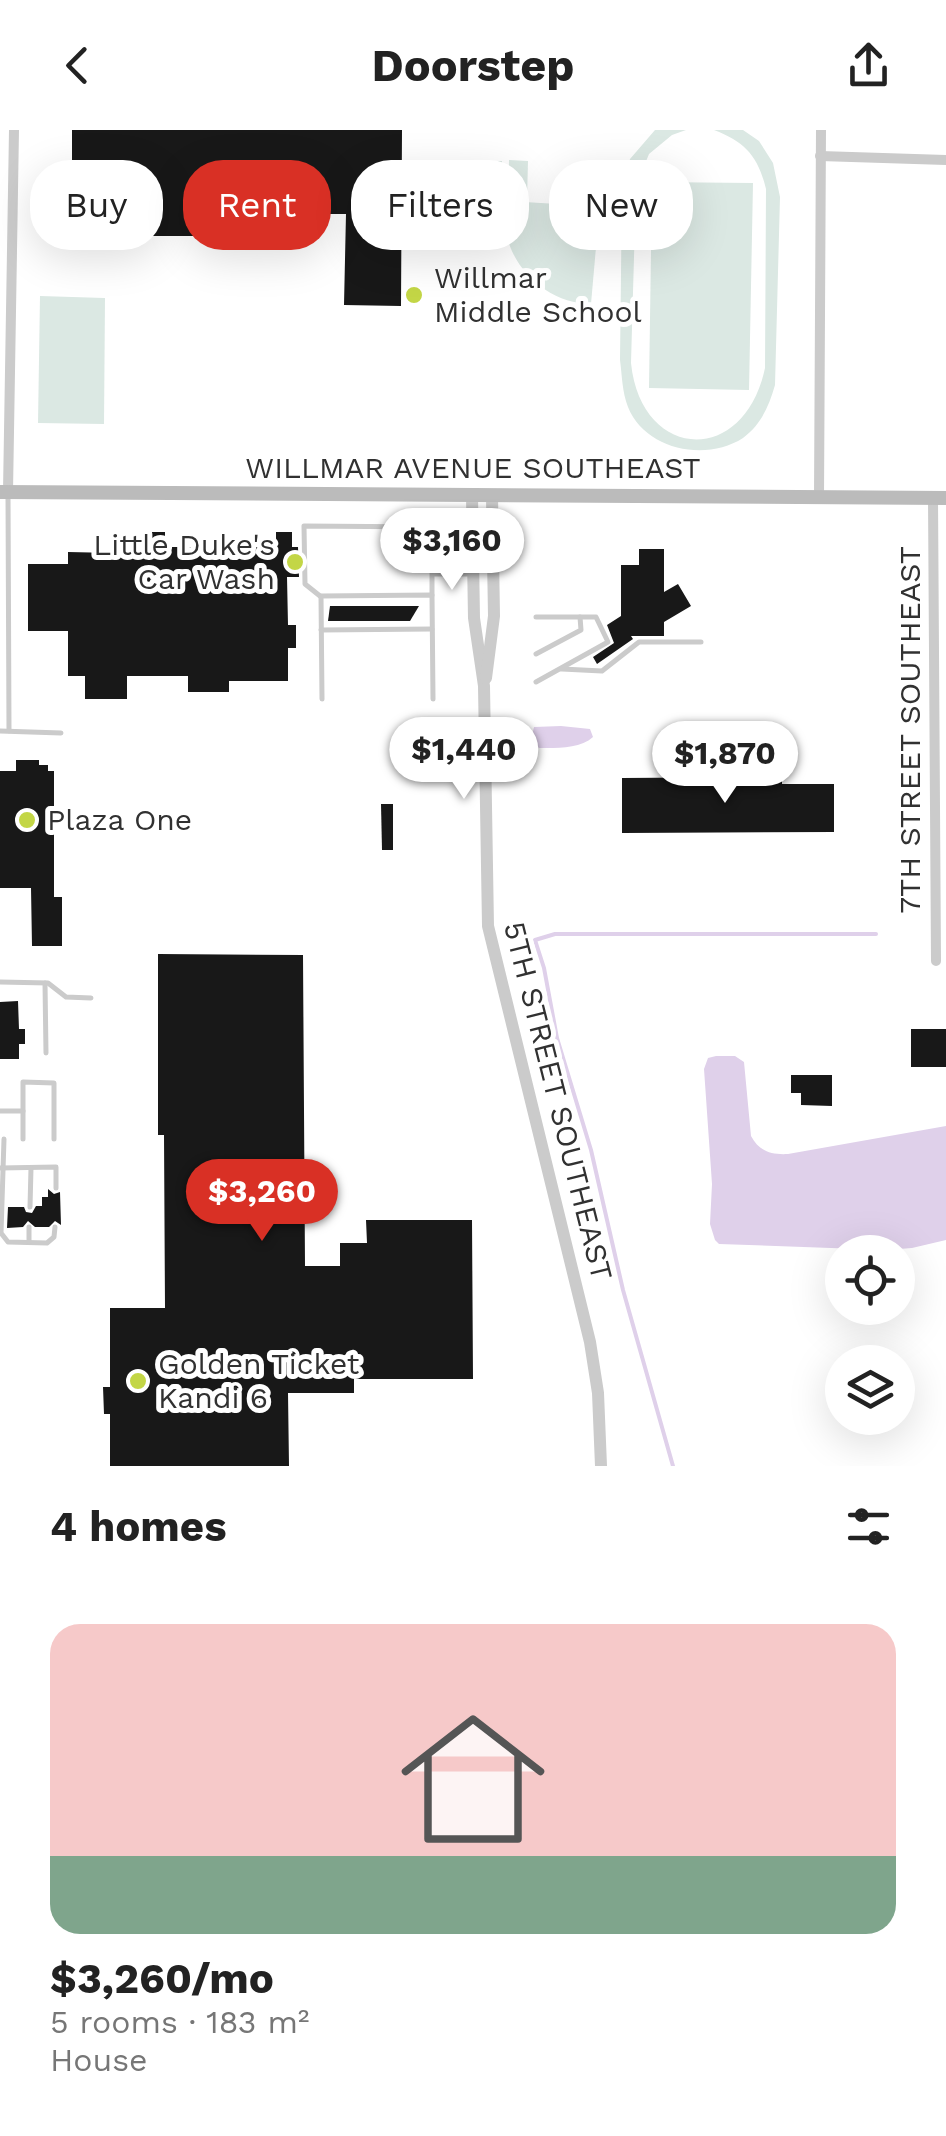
<!DOCTYPE html>
<html lang="en">
<head>
<meta charset="utf-8">
<style>
	:root { --surface:#fff; --page:#f2f2f2; --text:#222; --muted:#767676; --accent:#d93025 }
	body { margin:0; font-family:"Work Sans",sans-serif; background:var(--page); color:var(--text); height:100vh; display:flex; flex-direction:column; font-size:38px; white-space:nowrap }
	* { box-sizing:border-box; margin:0 }
	p { font-size:32px; color:var(--muted) }
	.icon { flex:none; width:55px; height:55px; fill:none; stroke:currentColor; stroke-width:2; stroke-linecap:round; stroke-linejoin:round }
	.map { position:relative; height:1336px; overflow:hidden }
	.details { display:flex; flex-direction:column; background:var(--surface); flex:1 }
	.details>* { flex:none }
	.top-card { position:absolute; left:30px; top:30px; width:888px; height:90px; display:flex; gap:20px }
	.controls { position:absolute; left:825px; top:1105px; display:grid; gap:20px }
	.controls a { display:grid; place-items:center; width:90px; height:90px; border-radius:50%; background:var(--surface); box-shadow:0 10px 40px #0002; font-size:50px }
	.price { position:absolute; translate:-50% -85px; padding:0 22px; border-radius:35px; background:#fff; color:#222; font-size:32px; line-height:65px; filter:drop-shadow(0 2px 5px #0008) }
	.price::after { content:''; position:absolute; left:50%; top:60px; width:30px; height:22px; margin-left:-15px; background:inherit; clip-path:polygon(0 0,100% 0,50% 100%) }
	.price.on { background:var(--accent); color:#fff }
	ul { padding:0; list-style:none }
	li { display:grid; align-content:center; gap:20px; height:530px; padding:0 50px }
	li span { display:grid; place-items:center; height:310px; border-radius:30px; color:#555 }
	li>.icon { margin-inline-start:auto }
	span .icon { width:180px; height:180px; fill:#fffc; stroke-width:1 }
	li b { font-size:42px }
	h2 { display:flex; justify-content:space-between; align-items:center; height:120px; padding:0 50px; font-size:42px }
	.chip { padding:0 35px; border-radius:40px; background:var(--surface); box-shadow:0 10px 40px #0002; font-size:35px; line-height:90px }
	.chip.on { background:var(--accent); color:#fff }
	header { display:flex; justify-content:space-between; align-items:center; height:130px; padding:0 50px; background:var(--surface); font-size:45px; font-weight:700 }
	.map>svg:first-child { display:block }
	.garden { fill:#dbe8e3 }
	.water { fill:#dfd0ea }
	.lines { fill:none; stroke-linecap:round; stroke-linejoin:round }
	.stream { stroke:#dfd0ea; stroke-width:4 }
	.building { fill:#181818 }
	.service { stroke:#cbcbcb; stroke-width:5 }
	.minor { stroke:#cbcbcb; stroke-width:10 }
	.tertiary { stroke:#cbcbcb; stroke-width:12 }
	.secondary { stroke:#bbb; stroke-width:14 }
	.poi-dot { fill:#c3d646; stroke:#fff; stroke-width:4 }
	.labels { text-anchor:middle; stroke-width:10; stroke-linejoin:round; paint-order:stroke }
	.poi-label { font-size:30px; fill:#313131; stroke:#fff; text-anchor:start }
	.street-label { font-size:30px; fill:#313131; stroke:#fff }
</style>
</head>
<body>
<header><svg class="icon" aria-label="back" viewBox="0 0 24 24"><path d="M15 5l-7 7 7 7"/></svg>Doorstep<svg class="icon" aria-label="share" viewBox="0 0 24 24"><path d="M12 15V3M7 8l5-5 5 5M5 13v7h14v-7"/></svg></header>
<div class="map">
<svg width="946" height="1336" viewBox="0 0 946 1336">
	<rect width="100%" height="100%" fill="#fff"/>
	<g class="garden">
		<path d="M655 0H686L672 5 649 24 636 56 631 233C641 331 744 337 765 238L766 59C758 26 745 12 714 0H743L759 11 773 33 780 67 775 255C769 276 761 295 743 308 706 332 645 320 628 277 622 262 622 245 620 230L622 57 630 29Z"/>
		<path d="M509 30 528 31 527 69 508 68Z"/>
		<path d="M484 31H502L501 68H483Z"/>
		<path d="M652 52 753 53 749 260 649 258Z"/>
		<path d="M507 71 590 76 599 83 591 174C540 174 494 122 507 71Z"/>
		<path d="M40 166 105 168 104 294 38 293Z"/>
	</g>
	<g class="water">
		<path d="M561 596 590 599 593 607C580 619 557 618 539 618L531 610 534 597Z"/>
		<path d="M716 926H735L744 932 751 1006C759 1021 771 1025 788 1024L946 996V1110L912 1118 886 1120 719 1114 715 1110 710 1094 712 1054 704 939 708 928Z"/>
	</g>
	<g class="lines">
		<path class="stream" d="M673 1336 623 1160 591 1020 557 908 544 838 535 810 555 804H876"/>
	</g>
	<g class="building">
		<path d="M72 0H402L401 176 344 175 346 84H323V90L289 89V99H272V91H240V82H231L232 75H208V106H125L124 72H72Z"/>
		<path d="M583 35H604V68H582Z"/>
		<path d="M144 402H165V417H276V402H292V417H298L299 447H287L288 495H296V518H288V551H229V562H188V546H127V569H85V546H68V501H28V434H68V422L114 423V416H144Z"/>
		<path d="M639 419H664V462L678 454 691 476 664 492V506H631L633 509 597 534 593 527 614 513 607 495 621 486V435H639Z"/>
		<path d="M330 476H419L410 491H328Z"/>
		<path d="M16 630H39V635H48V641H54V767H62V816H32L31 758H0V641H16Z"/>
		<path d="M782 647V654H834V702L622 703V648Z"/>
		<path d="M381 674H393V720H382Z"/>
		<path d="M158 824 303 825 305 1136H340V1113H367L366 1090H472L473 1249H354V1263H288L289 1336H110V1284H104L103 1257H110V1178H165L164 1005H158Z"/>
		<path d="M18 871 19 899H25V914H19V929H0V872Z"/>
		<rect x="911" y="899" width="35" height="38"/>
		<path d="M791 945H832V976L801 975V963H791Z"/>
		<path d="M48 1059 54 1064 60 1062 61 1095 55 1091 49 1097H35L28 1091 23 1097 7 1098 8 1077H24L26 1082 32 1083 36 1076H42V1067H48Z"/>
	</g>
	<g class="lines">
		<g class="service">
			<path d="M8 364 9 601"/>
			<path d="M433 444H470"/>
			<path d="M320 466 305 454 304 396 432 397V465"/>
			<path d="M321 500 432 499"/>
			<path d="M536 524 581 500 580 487"/>
			<path d="M562 539 602 541 639 512H701"/>
			<path d="M536 552 608 512 596 487H536"/>
			<path d="M322 569 321 466 432 465 433 569"/>
			<path d="M0 601 61 603"/>
			<path d="M0 852 48 853 66 867 91 868"/>
			<path d="M45 853 46 923"/>
			<path d="M0 981H23"/>
			<path d="M4 1009 1 1103 8 1112 47 1113 54 1107 55 1097"/>
			<path d="M23 1009V952L54 953V1009"/>
			<path d="M0 1038 56 1037V1058"/>
			<path d="M30 1077 31 1038"/>
			<path d="M29 1112V1097"/>
		</g>
		<g class="minor">
			<path d="M820 26 946 30"/>
			<path d="M8 362 14 0"/>
			<path d="M819 367 821 0"/>
			<path d="M933 368 936 831"/>
		</g>
		<g class="tertiary">
			<path d="M472 365 474 488 484 556 488 796 590 1212 598 1263 601 1336"/>
			<path d="M486 548 494 486 492 366"/>
		</g>
		<path class="secondary" d="M0 362 946 368"/>
	</g>
	<g class="poi-dot">
		<circle cx="414" cy="165" r="10"/>
		<circle cx="295" cy="432" r="10"/>
		<circle cx="27" cy="690" r="10"/>
		<circle cx="138" cy="1251" r="10"/>
	</g>
	<g class="labels">
		<g class="poi-label">
			<text x="434" y="158">Willmar<tspan x="434" dy="34">Middle School</tspan></text>
			<text x="275" y="425" text-anchor="end">Little Duke's<tspan x="275" dy="34">Car Wash</tspan></text>
			<text x="47" y="700">Plaza One</text>
			<text x="158" y="1244">Golden Ticket<tspan x="158" dy="34">Kandi 6</tspan></text>
		</g>
		<g class="street-label">
			<text x="473" y="348">WILLMAR AVENUE SOUTHEAST</text>
			<text transform="translate(910 600) rotate(-90)" y="10">7TH STREET SOUTHEAST</text>
			<text transform="translate(558 971) rotate(76)" y="10">5TH STREET SOUTHEAST</text>
		</g>
	</g>
</svg>
<div class="controls">
<a><svg class="icon" aria-label="locate" viewBox="0 0 24 24"><circle cx="12" cy="12" r="6"/><path d="M12 2v4M12 18v4M2 12h4M18 12h4"/></svg></a>
<a><svg class="icon" aria-label="layers" viewBox="0 0 24 24"><path d="M12 4l9 5-9 5-9-5zM3 14l9 5 9-5"/></svg></a>
</div>
<b class="price" style="left:452px;top:463px">$3,160</b>
<b class="price" style="left:464px;top:672px">$1,440</b>
<b class="price" style="left:725px;top:676px">$1,870</b>
<b class="price on" style="left:262px;top:1114px">$3,260</b>
<div class="top-card">
<a class="chip">Buy</a>
<a class="chip on">Rent</a>
<a class="chip">Filters</a>
<a class="chip">New</a>
</div>
</div>
<section class="details">
<h2>4 homes<svg class="icon" aria-label="filters" viewBox="0 0 24 24"><path d="M4 7h16M4 17h16"/><circle cx="9" cy="7" r="2"/><circle cx="15" cy="17" r="2"/></svg></h2>
<ul>
<li><span style="background:linear-gradient(#f6c9c9 75%,#7fa58c 0)"><svg class="icon" aria-label="home" viewBox="0 0 24 24"><path d="M3 11l9-7 9 7M6 9v11h12V9"/></svg></span><div><b>$3,260/mo</b><p>5 rooms · 183 m²</p><p>House</p></div></li>
</ul>
</section>
</body>
</html>
